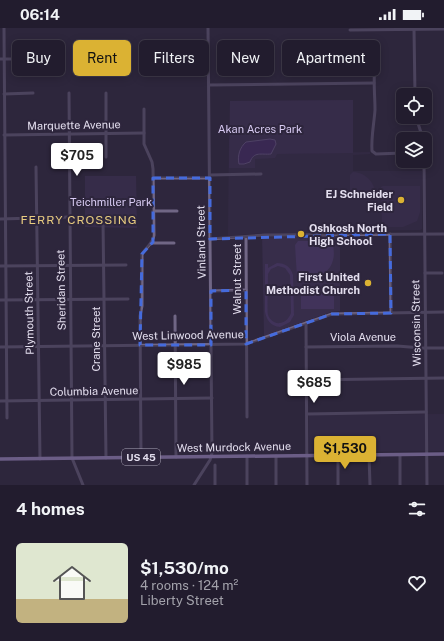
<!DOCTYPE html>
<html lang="en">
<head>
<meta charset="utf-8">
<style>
	:root { --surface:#221c2e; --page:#2a2536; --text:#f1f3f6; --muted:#a2a1aa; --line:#3f3a4a; --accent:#dbb233 }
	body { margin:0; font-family:"Public Sans",sans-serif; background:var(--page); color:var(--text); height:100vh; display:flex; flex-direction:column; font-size:15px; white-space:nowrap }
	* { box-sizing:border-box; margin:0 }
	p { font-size:13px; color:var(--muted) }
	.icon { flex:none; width:22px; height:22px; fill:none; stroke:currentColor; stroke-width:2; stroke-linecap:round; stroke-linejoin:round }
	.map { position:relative; height:457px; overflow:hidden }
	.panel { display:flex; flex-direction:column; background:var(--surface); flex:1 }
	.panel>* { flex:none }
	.hud { position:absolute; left:12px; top:12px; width:420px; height:36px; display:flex; gap:8px }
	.buttons { position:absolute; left:396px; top:60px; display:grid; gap:8px }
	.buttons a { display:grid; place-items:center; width:36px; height:36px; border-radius:6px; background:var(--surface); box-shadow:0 2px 10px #0003,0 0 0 1px var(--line); font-size:20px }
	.price { position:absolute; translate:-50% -34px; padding:0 9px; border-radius:4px; background:#fff; color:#222; font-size:13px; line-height:26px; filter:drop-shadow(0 1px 2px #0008) }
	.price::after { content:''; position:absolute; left:50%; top:24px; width:12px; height:9px; margin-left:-6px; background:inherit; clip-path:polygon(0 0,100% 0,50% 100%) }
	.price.on { background:var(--accent); color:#111 }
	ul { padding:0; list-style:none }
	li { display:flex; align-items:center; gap:12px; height:100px; padding:0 16px }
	li span { display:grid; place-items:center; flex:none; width:112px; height:80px; border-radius:6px; color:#555 }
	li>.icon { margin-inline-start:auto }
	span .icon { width:48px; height:48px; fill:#fffc; stroke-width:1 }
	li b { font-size:17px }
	h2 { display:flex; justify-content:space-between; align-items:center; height:48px; padding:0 16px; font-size:17px }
	.tag { padding:0 14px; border-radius:6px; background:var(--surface); box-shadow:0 2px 10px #0003,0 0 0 1px var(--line); font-size:14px; line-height:36px }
	.tag.on { background:var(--accent); color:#111 }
	.status { display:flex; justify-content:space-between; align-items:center; height:28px; padding:0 20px; background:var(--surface); direction:ltr }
	.status svg { height:11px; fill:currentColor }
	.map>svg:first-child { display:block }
	.built { fill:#372d4a }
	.green { fill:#41335a; fill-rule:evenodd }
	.water { fill:#472c6e; stroke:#766295 }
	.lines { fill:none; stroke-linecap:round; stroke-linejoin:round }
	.minor { stroke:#706685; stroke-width:3 }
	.major { stroke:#b6a0e1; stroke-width:3.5 }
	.marked { fill:none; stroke:#456bdd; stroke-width:3; stroke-dasharray:8 5; stroke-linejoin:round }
	.poi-dot { fill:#dbb233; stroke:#2e263d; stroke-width:1.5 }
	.labels { text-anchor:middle; stroke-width:4; stroke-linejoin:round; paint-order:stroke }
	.shield { fill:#2e263d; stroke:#ada8ba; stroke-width:1 }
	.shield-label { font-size:10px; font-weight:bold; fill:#e4dfef }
	.street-label { font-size:11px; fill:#e4dfef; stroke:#2e263d }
	.park-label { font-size:11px; fill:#d8cbf3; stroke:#2e263d }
	.poi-label { font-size:11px; font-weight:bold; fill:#e4dfef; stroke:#2e263d; text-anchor:end }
	.neighbourhood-label { font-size:12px; letter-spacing:1px; fill:#e8cc80; stroke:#2e263d }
</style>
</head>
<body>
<div class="status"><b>06:14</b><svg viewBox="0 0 49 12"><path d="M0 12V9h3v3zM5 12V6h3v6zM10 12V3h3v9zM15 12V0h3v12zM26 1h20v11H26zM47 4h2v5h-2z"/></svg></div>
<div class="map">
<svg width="444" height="457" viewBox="0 0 444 457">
	<rect width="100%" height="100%" fill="#2e263d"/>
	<g class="built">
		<path d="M229 111 277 126 370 124V126L353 127V143H422V201L420 202 340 203V283L331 284 264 308 262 205 228 208Z"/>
		<path d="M444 386V423L309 424V387Z"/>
	</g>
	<g class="green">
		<path d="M353 72V125L277 126 275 130 255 131V140H229L230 73Z"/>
		<path d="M353 144C367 145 375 155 376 169H353L350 166V147Z"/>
		<path d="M85 148H136L137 200 85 199Z"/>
		<path d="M383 158H420V184L417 193 403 199H382L381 159Z"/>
		<path d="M298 213H333C333 219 335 226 333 232 329 249 311 250 297 250L295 217Z"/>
		<path d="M277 235C285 235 291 239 293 247L294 287 290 294 280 299C271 298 267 293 265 284V236H268V240ZM278 238 285 240 290 247 291 285C289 290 286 294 280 295 275 296 270 292 268 287 267 280 268 254 268 246L271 241Z"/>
		<rect x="301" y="260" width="33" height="21"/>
	</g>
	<path class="water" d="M270 111 275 112 276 116 271 126C261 127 254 123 250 134L244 136H239C237 128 240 119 246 114Z"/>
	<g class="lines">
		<g class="minor">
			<path d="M4 0 7 390"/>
			<path d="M414 1 415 67"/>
			<path d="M350 2 444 1"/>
			<path d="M0 31H34"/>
			<path d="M375 38C373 53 375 67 375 82 374 96 371 109 372 123L376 126 403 125"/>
			<path d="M209 57 374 55"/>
			<path d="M69 65 72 430 83 457"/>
			<path d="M4 66 33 65"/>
			<path d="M416 89 423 111"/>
			<path d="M4 107 144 105"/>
			<path d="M106 129V65"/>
			<path d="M424 133 427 457"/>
			<path d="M36 139 40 431"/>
			<path d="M210 147 261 146"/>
			<path d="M153 150H210"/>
			<path d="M153 183H177"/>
			<path d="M0 191 70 189"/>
			<path d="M103 193 106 430"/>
			<path d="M390 206 391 285"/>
			<path d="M246 209 247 389"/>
			<path d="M210 211 265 207 444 206"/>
			<path d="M152 215H174"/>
			<path d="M0 238 126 237"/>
			<path d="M425 245H442"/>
			<path d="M211 263 246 262"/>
			<path d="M0 272 128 271"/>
			<path d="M175 288 176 429"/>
			<path d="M306 295 307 457"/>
			<path d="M0 319 246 316 332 286 444 284"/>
			<path d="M306 319 397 318 422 320H444"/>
			<path d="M306 352 444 350"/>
			<path d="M0 373 212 370"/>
			<path d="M307 386 426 384"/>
			<path d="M338 427V457"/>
			<path d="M369 427 370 457"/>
			<path d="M400 427V457"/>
			<path d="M141 429 140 288 142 278V226C146 219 153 216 154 207L153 141 152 134 144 116V81"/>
			<path d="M194 457 210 432 212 425 208 0"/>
			<path d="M215 457V437"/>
			<path d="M247 457V428"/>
			<path d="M276 457V428"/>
		</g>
		<path class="major" d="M0 431 444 426"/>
	</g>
	<path d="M0 0H444V457H0ZM153 150H210V211L390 206 391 285 332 286 246 316V262L211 263V317H140L142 226 153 214Z" fill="#2e263d" fill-opacity=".55" fill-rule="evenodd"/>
	<path class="marked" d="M153 150H210V211L390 206 391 285 332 286 246 316V262L211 263V317H140L142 226 153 214Z"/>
	<g class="poi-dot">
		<circle cx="401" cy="172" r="4"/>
		<circle cx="301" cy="206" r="4"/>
		<circle cx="368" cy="255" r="4"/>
	</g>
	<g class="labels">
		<rect class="shield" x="122" y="421" width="38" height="16" rx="3"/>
		<g class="shield-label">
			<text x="141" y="433">US 45</text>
		</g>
		<g class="street-label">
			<text transform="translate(74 97) rotate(-1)" y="4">Marquette Avenue</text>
			<text transform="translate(201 214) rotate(-91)" y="4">Vinland Street</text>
			<text transform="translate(237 251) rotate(-90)" y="4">Walnut Street</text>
			<text transform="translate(61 262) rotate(-91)" y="4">Sheridan Street</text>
			<text transform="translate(29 285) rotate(-91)" y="4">Plymouth Street</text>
			<text transform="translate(416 295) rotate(-91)" y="4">Wisconsin Street</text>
			<text transform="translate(188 307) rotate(-1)" y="4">West Linwood Avenue</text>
			<text x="363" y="313">Viola Avenue</text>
			<text transform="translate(96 311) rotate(-90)" y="4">Crane Street</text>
			<text transform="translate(94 363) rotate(-1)" y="4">Columbia Avenue</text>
			<text transform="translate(234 419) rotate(-1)" y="4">West Murdock Avenue</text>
		</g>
		<g class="park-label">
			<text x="260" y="105">Akan Acres Park</text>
			<text x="111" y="178">Teichmiller Park</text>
		</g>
		<g class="poi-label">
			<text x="393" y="170">EJ Schneider<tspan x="393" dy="13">Field</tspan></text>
			<text x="309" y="204" text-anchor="start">Oshkosh North<tspan x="309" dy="13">High School</tspan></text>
			<text x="360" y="253">First United<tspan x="360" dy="13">Methodist Church</tspan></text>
		</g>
		<g class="neighbourhood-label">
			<text x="79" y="196">FERRY CROSSING</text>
		</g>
	</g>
</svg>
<div class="buttons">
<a><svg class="icon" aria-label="locate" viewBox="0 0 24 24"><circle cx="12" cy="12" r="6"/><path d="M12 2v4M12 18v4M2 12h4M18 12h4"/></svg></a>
<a><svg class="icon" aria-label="layers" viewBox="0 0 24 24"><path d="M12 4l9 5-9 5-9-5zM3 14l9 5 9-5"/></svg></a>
</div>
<b class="price" style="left:77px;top:149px">$705</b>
<b class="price" style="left:184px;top:358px">$985</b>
<b class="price" style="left:314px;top:376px">$685</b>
<b class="price on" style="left:345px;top:442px">$1,530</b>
<div class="hud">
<a class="tag">Buy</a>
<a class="tag on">Rent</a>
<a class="tag">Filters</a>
<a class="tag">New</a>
<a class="tag">Apartment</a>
</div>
</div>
<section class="panel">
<h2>4 homes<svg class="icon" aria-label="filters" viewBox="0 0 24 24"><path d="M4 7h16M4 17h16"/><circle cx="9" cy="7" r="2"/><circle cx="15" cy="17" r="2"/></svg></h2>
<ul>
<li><span style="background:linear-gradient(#dfe7d0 70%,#c2b280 0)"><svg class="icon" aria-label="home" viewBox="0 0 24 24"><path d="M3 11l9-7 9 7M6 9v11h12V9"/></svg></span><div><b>$1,530/mo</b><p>4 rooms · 124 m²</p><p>Liberty Street</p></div><svg class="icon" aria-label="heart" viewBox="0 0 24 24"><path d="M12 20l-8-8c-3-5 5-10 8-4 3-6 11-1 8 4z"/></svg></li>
</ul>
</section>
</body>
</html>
